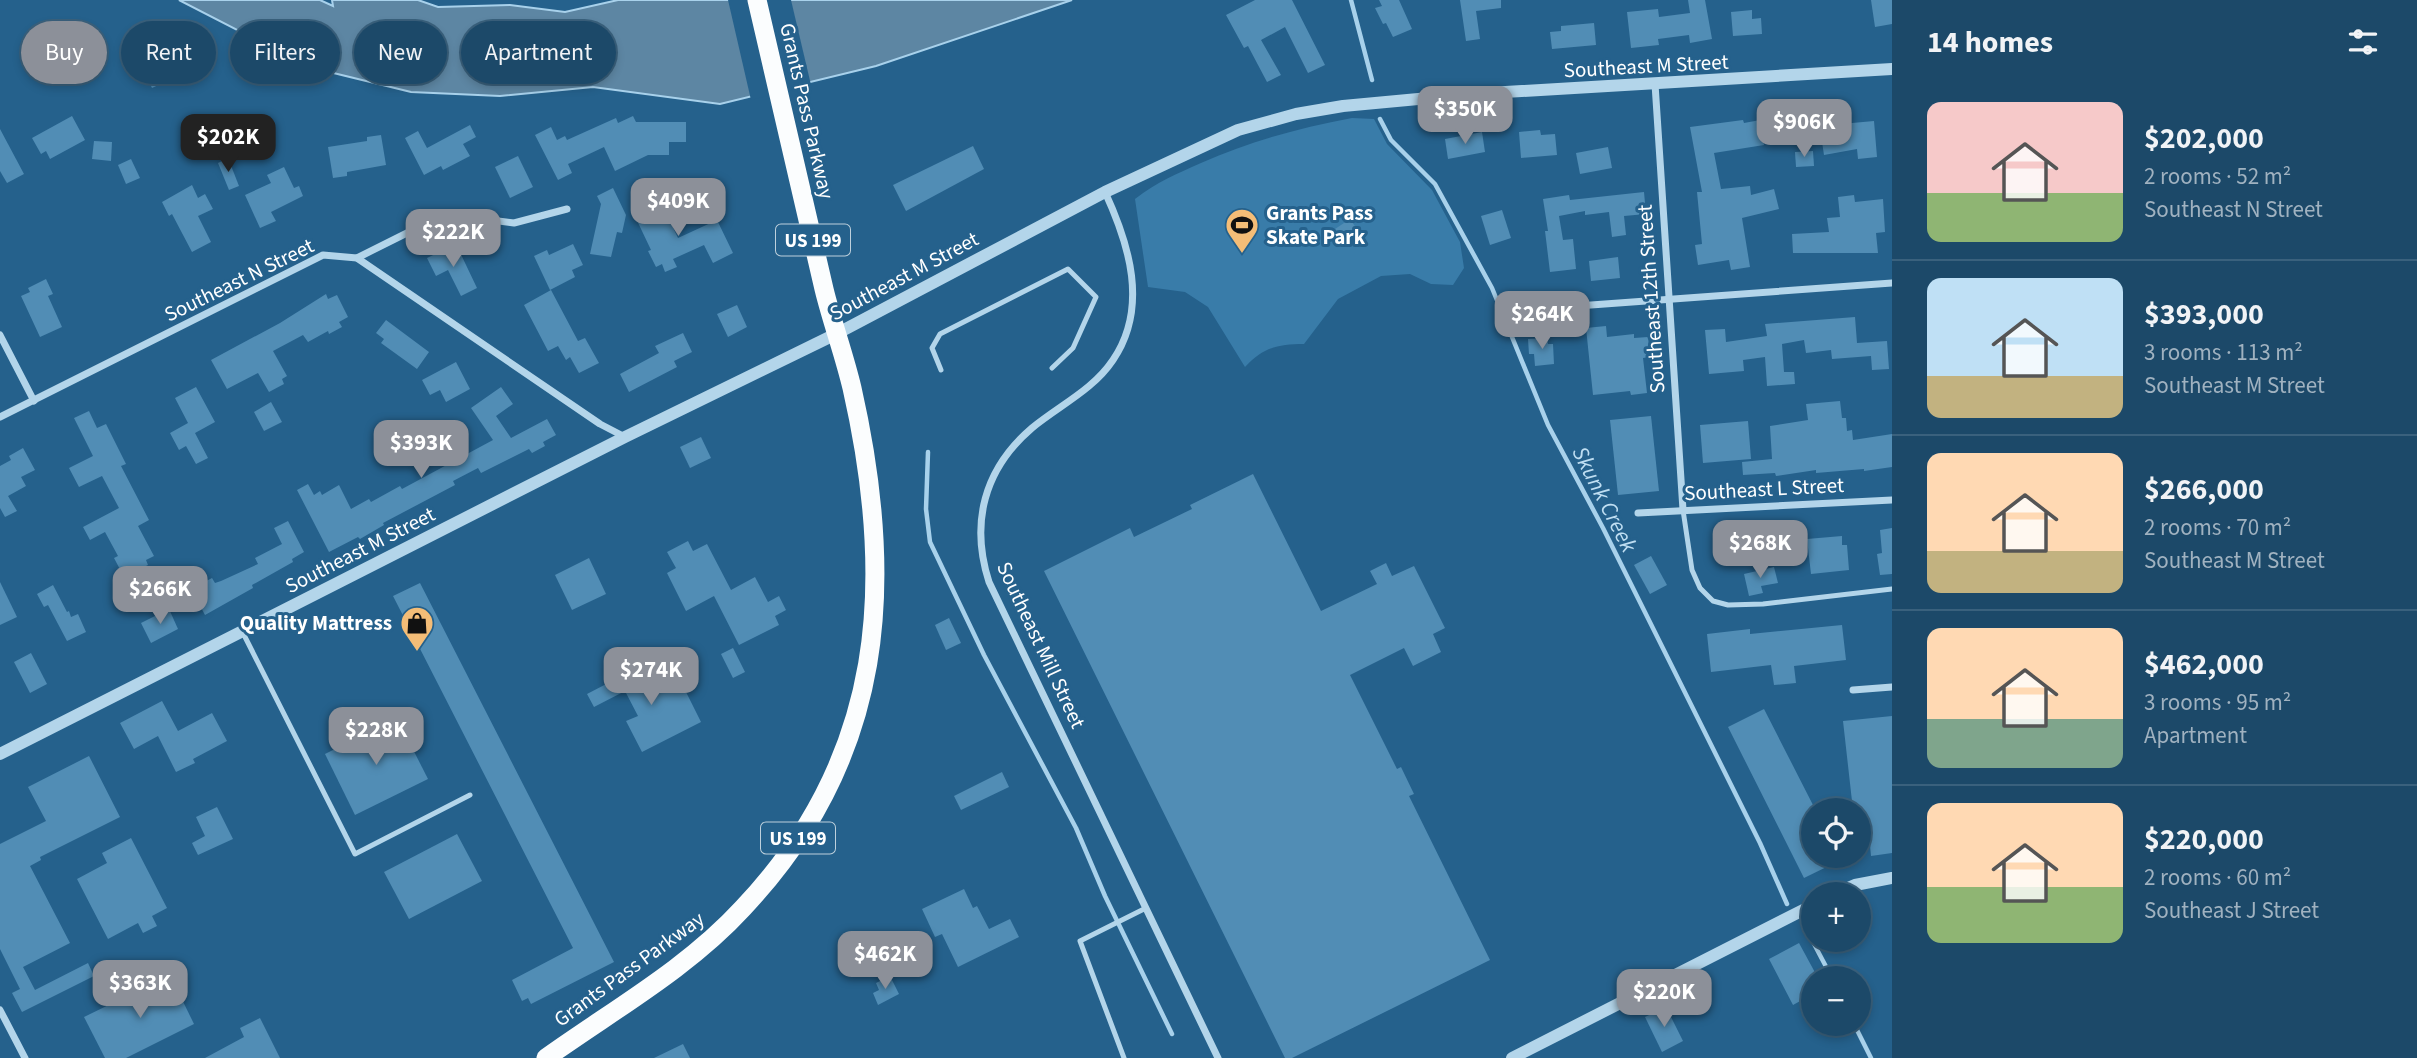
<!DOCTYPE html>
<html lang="en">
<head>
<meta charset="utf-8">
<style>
	:root { --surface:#1c4969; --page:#25506f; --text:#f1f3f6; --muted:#a0b2c0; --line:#3a617d; --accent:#8c9099 }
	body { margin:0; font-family:"Source Sans 3",sans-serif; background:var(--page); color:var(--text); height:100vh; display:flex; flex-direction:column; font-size:26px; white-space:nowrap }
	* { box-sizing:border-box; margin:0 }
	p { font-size:23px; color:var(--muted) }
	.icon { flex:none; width:38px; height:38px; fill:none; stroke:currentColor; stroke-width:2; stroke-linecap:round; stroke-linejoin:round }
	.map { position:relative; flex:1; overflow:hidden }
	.sheet { display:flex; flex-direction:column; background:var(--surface); width:525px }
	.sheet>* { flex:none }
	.guide { position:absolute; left:21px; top:21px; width:665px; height:63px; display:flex; gap:14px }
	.controls { position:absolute; left:1801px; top:798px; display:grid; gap:14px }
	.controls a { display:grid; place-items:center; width:70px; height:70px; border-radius:50%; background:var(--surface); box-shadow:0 4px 10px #0003,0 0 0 2px var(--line); font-size:35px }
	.price { position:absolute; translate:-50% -60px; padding:0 16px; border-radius:14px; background:var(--accent); color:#fff; font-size:23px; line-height:46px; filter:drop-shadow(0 2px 4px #0008) }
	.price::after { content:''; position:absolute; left:50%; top:42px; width:21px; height:16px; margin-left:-10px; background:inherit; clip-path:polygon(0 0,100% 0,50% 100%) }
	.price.active { background:#222; color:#fff }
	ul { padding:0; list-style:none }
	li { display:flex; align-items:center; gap:21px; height:175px; padding:0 35px }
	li+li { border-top:2px solid var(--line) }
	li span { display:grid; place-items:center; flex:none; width:196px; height:140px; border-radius:14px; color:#555 }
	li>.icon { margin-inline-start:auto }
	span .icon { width:84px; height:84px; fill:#fffc; stroke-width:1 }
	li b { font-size:30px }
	h2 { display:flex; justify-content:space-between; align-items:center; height:84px; padding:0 35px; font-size:30px }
	.pill { padding:0 24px; border-radius:32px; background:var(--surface); box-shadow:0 4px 10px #0003,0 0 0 2px var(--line); font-size:24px; line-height:63px }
	.pill.active { background:var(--accent); color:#fff }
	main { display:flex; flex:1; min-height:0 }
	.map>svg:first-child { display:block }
	.green { fill:#397ca9 }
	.water { fill:#5d86a3; stroke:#a8d1eb; stroke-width:2 }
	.pier { fill:#25618c }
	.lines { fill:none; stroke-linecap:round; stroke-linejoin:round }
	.stream { stroke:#a8d1eb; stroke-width:4.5 }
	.building { fill:#518db5 }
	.service { stroke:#b3d5ea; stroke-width:5 }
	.minor { stroke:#b3d5ea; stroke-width:7 }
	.tertiary { stroke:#b3d5ea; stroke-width:12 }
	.trunk { stroke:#fbfdfe; stroke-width:19 }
	.labels { text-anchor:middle; stroke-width:6; stroke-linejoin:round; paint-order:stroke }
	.shield { fill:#25618c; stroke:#bed0dc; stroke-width:2 }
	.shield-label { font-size:19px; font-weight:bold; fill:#fff }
	.street-label { font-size:21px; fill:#fff; stroke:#25618c }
	.poi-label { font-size:21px; font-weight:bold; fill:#fff; stroke:#25618c; text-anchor:start }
	.water-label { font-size:23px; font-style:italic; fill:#bfdef2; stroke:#25618c }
</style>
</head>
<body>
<main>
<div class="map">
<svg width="1892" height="1058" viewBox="0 0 1892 1058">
	<rect width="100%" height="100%" fill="#25618c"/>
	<path class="green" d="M1352 118 1374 119 1387 144 1432 190 1460 242 1464 268 1453 285 1431 284 1410 274 1381 276 1338 299 1304 344C1277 344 1263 348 1245 367L1208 307 1185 292 1148 287 1135 199C1157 182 1176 174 1201 163 1251 141 1299 128 1352 118Z"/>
	<path class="water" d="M179 0H320L333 6 332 0H418L438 7 510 5 565 12 618 0H1072L876 66 720 104 593 87 500 96 411 92 309 67Z"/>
	<path class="pier" d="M728 0H791L811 85 751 100Z"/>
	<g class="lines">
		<g class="stream">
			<path d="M1351 0 1372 80"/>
			<path d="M1380 119 1391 140 1435 184 1492 288 1548 425 1603 528 1760 843 1787 904"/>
			<path d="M928 452 926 509 930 542 984 655 1076 828 1105 896 1172 1034"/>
			<path d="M1803 923 1832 978"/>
			<path d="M1854 1024 1871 1058"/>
		</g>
	</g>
	<g class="building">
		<path d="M1255 0H1292L1325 65 1308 73 1285 27 1261 40 1281 75 1267 82 1248 46 1244 48 1226 15Z"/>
		<path d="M1379 0H1399L1412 29 1393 37 1386 23 1383 24 1375 8 1382 6Z"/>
		<path d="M1460 0H1501V8L1476 11 1480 39 1466 41Z"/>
		<path d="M1688 0H1705L1712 39 1690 43 1689 35 1658 39 1659 45 1631 48 1627 12 1658 9 1659 17 1690 13Z"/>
		<path d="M1871 0H1892V24L1875 27Z"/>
		<path d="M1752 10V19L1761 18 1762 34 1733 36 1731 12Z"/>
		<path d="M1594 23 1596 45 1552 49 1550 32 1561 31V26Z"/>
		<path d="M164 53 175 77 152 88 141 64Z"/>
		<path d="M1835 106 1837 120 1840 119 1841 124 1874 121 1877 157 1858 159 1857 149 1824 155 1817 109Z"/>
		<path d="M72 116 85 140 50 159 46 151 41 154 32 138Z"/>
		<path d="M633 116 636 122H686V142H669V155H648L615 171 604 147 568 164 572 173 558 180 535 135 551 127 557 140 565 136 567 140 616 118 618 123Z"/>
		<path d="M1771 118 1775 136 1763 138 1764 145 1714 153 1721 189 1750 186 1751 195 1774 189 1779 209 1742 218 1750 267 1731 270 1729 260 1698 265 1695 245 1702 244 1697 192H1702L1690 127 1743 120 1744 123Z"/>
		<path d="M470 125 476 137 463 144 470 156 443 170 441 166 424 175 405 138 418 131 427 148Z"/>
		<path d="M0 129 24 174 7 183 0 171Z"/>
		<path d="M1540 130 1541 135 1555 134 1557 155 1521 158 1519 132Z"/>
		<path d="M1482 132 1485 152 1448 159 1445 139Z"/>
		<path d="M381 135 386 165 347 172V176L333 178 328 147 367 141V137Z"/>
		<path d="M94 141 112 142 111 161 92 159Z"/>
		<path d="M973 146 984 169 906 211 893 185Z"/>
		<path d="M1608 147 1612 168 1580 174 1576 153Z"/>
		<path d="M1813 151 1814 166 1796 167 1795 152Z"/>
		<path d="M518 156 533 187 510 198 495 167Z"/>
		<path d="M228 158 239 186 229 190 218 163Z"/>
		<path d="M131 159 140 178 126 184 118 165Z"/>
		<path d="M284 167 294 188 299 186 303 196 271 212 276 221 260 228 245 195 271 183 267 175Z"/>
		<path d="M192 185 198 198 205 194 213 209 198 216 211 242 192 252 172 214 169 216 162 202Z"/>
		<path d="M613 188 626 215 622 233 617 232 611 257 590 254 601 204 597 196Z"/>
		<path d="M1644 192 1646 214 1624 216 1626 235 1612 237 1609 212 1585 215V211L1559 216 1563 240 1573 239 1576 269 1550 272 1545 231H1548L1543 199 1569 195 1570 200Z"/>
		<path d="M1854 195 1855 202 1883 199 1885 232 1876 233 1878 253H1793L1792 234 1829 232 1827 218 1840 217 1838 197Z"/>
		<path d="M646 202 651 213 663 207 678 238 717 220 733 253 713 263 704 245 673 259 677 267 665 272 662 264 656 267 648 251 651 250 632 210Z"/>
		<path d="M1502 210 1511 238 1490 245 1481 216Z"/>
		<path d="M1350 219 1359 232 1344 242 1335 229Z"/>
		<path d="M456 244 477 288 461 296 448 270 436 276 427 258Z"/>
		<path d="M573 244 583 265 572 270 575 277 550 290 534 256 547 250 549 255Z"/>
		<path d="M1618 257 1620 278 1591 281 1589 261Z"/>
		<path d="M46 279 53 294 48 296 62 327 40 337 21 296 30 292 28 288Z"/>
		<path d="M551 290 578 341 585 338 599 363 579 373 570 357 566 360 558 346 548 351 524 305Z"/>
		<path d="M326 294 328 299 337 295 348 317 339 322 342 327 329 334 328 331 308 342 303 335 273 351 287 376 282 379 284 384 269 392 258 373 227 389 211 360 280 323Z"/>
		<path d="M737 305 747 327 728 337 717 314Z"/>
		<path d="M1855 317 1857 343 1887 341 1889 369 1872 370 1871 356 1832 359 1831 350 1806 353 1804 340 1782 344 1784 372H1794L1795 384 1767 386 1765 357 1743 360 1744 371 1709 374 1705 330 1725 329 1726 342 1767 336 1765 324Z"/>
		<path d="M386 320 429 352 417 369 381 343 384 339 376 333Z"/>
		<path d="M1606 326 1607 337 1634 334V338L1648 337 1650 357 1643 358 1647 393 1631 395 1630 391 1593 395 1586 328Z"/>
		<path d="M683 333 692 352 674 361 677 367 629 392 620 374 659 353 655 346Z"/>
		<path d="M1547 338 1548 344H1553L1554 364 1535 366 1534 354H1529L1528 339Z"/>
		<path d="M456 362 470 389 446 402 440 390 430 395 422 380Z"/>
		<path d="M196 387 215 422 195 433 208 458 196 464 186 446 179 450 170 433 188 423 175 398Z"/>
		<path d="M501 387 513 404 496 416 511 438 547 419 556 435 543 442 545 446 532 453 529 449 481 473 478 468 453 481 455 485 383 523 384 525 360 539 358 537 329 552 297 490 308 484 314 495 320 491 322 495 339 485 351 509 369 499 371 502 400 486 402 489 493 440 471 408Z"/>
		<path d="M1840 401 1842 418H1846L1847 431 1852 430 1853 440 1892 434V467L1864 471V469L1816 473V470L1776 476 1775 473 1743 475 1742 462 1772 459 1770 426 1808 420 1806 404Z"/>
		<path d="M271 402 282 422 264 431 254 412Z"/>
		<path d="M89 411 97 428 106 424 126 464 121 466 149 520 138 526 154 556 146 560 148 565 124 577 114 558 118 556 105 532 90 540 83 527 119 508 102 476 79 487 69 468 93 456 74 418Z"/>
		<path d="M1651 416 1659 491 1618 495 1610 420Z"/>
		<path d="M1748 421 1751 459 1703 463 1700 425Z"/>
		<path d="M701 437 711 458 690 468 680 447Z"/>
		<path d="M23 448 35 470 21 477 26 486 8 496 17 511 5 517 0 508V466L11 460 9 456Z"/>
		<path d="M1253 474 1321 611 1377 584 1370 571 1386 563 1392 576 1414 566 1445 628 1433 634 1441 652 1413 666 1404 648 1350 675 1397 769 1401 767 1414 794 1409 796 1490 960 1292 1058H1285L1044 571 1130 528 1134 537 1192 509 1190 505Z"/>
		<path d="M288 521 304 552 292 559 293 562 252 585 253 588 205 615 191 589 212 578 215 583 221 581 258 564 255 558 282 544 274 528Z"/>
		<path d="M1892 528V574L1880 575 1877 554 1882 553 1880 530Z"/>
		<path d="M1842 536V545H1847L1849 570 1811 574 1807 539Z"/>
		<path d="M688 541 693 551 707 544 731 590 755 577 768 602 779 596 786 610 775 616 779 625 739 645 714 596 686 611 667 573 676 568 667 552Z"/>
		<path d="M1651 556 1667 585 1650 594 1634 565Z"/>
		<path d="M589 558 606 594 572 610 555 575Z"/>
		<path d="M1774 567 1778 583 1761 586 1763 593 1749 596 1744 574Z"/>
		<path d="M0 582 17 617 0 625Z"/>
		<path d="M420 583 614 962 531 1004 528 998 522 1001 512 980 573 948 393 596Z"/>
		<path d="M53 585 67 612 69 611 71 617 78 614 86 632 67 641 48 605 44 607 37 594Z"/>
		<path d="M169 609 178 629 151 643 141 623Z"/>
		<path d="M949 618 961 643 946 650 935 625Z"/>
		<path d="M1842 625 1846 660 1794 666 1796 683 1774 685 1771 665 1711 672 1707 634 1750 629V634Z"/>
		<path d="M733 648 745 672 733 678 721 654Z"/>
		<path d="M31 653 47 684 30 693 14 662Z"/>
		<path d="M641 666 653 691 679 678 701 722 642 752 626 721 638 716 625 691 594 707 587 694Z"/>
		<path d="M162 701 178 731 212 713 227 741 193 759 195 763 176 772 158 736 134 749 120 723Z"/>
		<path d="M1764 709 1813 805V856H1849L1804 878 1728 727Z"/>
		<path d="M1892 716V853L1871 856 1867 813 1858 814V810H1853L1843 721Z"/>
		<path d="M397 718 428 779 355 815 325 754Z"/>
		<path d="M89 756 120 817 40 857 41 860 30 866 70 943 23 967 35 990 88 963 94 976 22 1012 12 993 20 989 0 949V844L46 821 28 787Z"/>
		<path d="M1002 772 1009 787 961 810 954 796Z"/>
		<path d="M217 807 233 839 198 855 192 843 205 836 196 817Z"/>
		<path d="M457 834 482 881 409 919 384 872Z"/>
		<path d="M131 838 167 908 152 916 157 926 143 933 138 923 108 939 77 879 107 863 102 853Z"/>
		<path d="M964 889 973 908 977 906 989 929 1010 919 1019 937 958 967 942 934 935 937 922 909Z"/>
		<path d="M1799 943 1818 978H1813V994L1793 1005 1769 959Z"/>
		<path d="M170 975 194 1024 126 1058H105L84 1017Z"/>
		<path d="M890 976 899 994 878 1005 873 993 879 990 876 983Z"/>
		<path d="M1666 1007 1683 1041 1662 1052 1645 1017Z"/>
		<path d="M260 1018 280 1058H205L244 1037 240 1028Z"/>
		<path d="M683 1044 690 1058H654Z"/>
	</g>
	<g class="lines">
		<g class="service">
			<path d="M941 370 932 348 940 334 1068 269 1096 297 1073 348 1052 368"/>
			<path d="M1683 510 1692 570 1700 588 1713 601 1728 605 1763 604 1892 589"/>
			<path d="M242 631 355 854 470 795"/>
			<path d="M1124 1058 1080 941 1146 908"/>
		</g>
		<g class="minor">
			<path d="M1655 84 1683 510"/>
			<path d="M1105 192C1129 244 1149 307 1113 360 1093 390 1060 405 1032 428 984 469 970 523 989 582L1218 1058"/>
			<path d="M357 258 445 214 514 223 567 209"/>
			<path d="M1536 309 1892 283"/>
			<path d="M0 335 34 401"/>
			<path d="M0 417 323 255 357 258 600 424 625 437"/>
			<path d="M1638 513 1892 500"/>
			<path d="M1853 690 1892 687"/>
			<path d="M0 1010 25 1058"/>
		</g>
		<g class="tertiary">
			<path d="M0 754 625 437 838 333 1105 192 1238 130 1296 114 1343 106 1472 94 1892 69"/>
			<path d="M1834 894 1855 885 1892 878"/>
			<path d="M1512 1058 1813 905"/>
		</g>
		<path class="trunk" d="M546 1058C613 1010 687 969 743 908 886 757 896 582 852 388 844 354 832 322 824 289 801 193 780 96 757 0"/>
	</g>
	<defs>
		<symbol id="stadium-pin" viewBox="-11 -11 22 30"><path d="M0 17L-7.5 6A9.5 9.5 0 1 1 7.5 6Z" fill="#f4bd77" stroke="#25618c"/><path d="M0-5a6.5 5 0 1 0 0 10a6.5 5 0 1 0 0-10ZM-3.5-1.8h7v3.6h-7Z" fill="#111"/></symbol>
		<symbol id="shop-pin" viewBox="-11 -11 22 30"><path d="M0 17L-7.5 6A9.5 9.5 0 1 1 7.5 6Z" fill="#f4bd77" stroke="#25618c"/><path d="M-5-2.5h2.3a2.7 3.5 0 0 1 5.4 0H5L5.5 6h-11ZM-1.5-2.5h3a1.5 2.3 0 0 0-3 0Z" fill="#111"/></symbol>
	</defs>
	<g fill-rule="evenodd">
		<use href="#stadium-pin" x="1223" y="206" width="38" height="52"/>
		<use href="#shop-pin" x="398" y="604" width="38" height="52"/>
	</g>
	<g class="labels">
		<g class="shield">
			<rect x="776" y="224.5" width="74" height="31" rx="5"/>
			<rect x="761" y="822.5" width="74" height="31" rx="5"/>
		</g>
		<g class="shield-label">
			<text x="813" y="247">US 199</text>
			<text x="798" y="845">US 199</text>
		</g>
		<g class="street-label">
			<text transform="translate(1646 66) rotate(-3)" y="7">Southeast M Street</text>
			<text transform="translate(807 111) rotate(77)" y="7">Grants Pass Parkway</text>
			<text transform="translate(904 276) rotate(-28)" y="7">Southeast M Street</text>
			<text transform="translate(239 280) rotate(-26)" y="7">Southeast N Street</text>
			<text transform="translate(1651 299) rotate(-94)" y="7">Southeast 12th Street</text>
			<text transform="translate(1764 489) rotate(-3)" y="7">Southeast L Street</text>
			<text transform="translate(360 550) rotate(-27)" y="7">Southeast M Street</text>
			<text transform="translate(1041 645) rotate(65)" y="7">Southeast Mill Street</text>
			<text transform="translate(629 969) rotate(-36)" y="7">Grants Pass Parkway</text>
		</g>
		<g class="poi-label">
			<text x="1266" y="220">Grants Pass<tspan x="1266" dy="24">Skate Park</tspan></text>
			<text x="392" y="630" text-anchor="end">Quality Mattress</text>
		</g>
		<g class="water-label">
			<text transform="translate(1605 499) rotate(63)" y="8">Skunk Creek</text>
		</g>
	</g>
</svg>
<div class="controls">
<a><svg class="icon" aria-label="locate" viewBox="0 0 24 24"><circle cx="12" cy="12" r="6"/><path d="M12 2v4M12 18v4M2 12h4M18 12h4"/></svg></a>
<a>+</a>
<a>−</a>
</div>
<b class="price" style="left:1465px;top:146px">$350K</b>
<b class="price" style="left:1804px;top:159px">$906K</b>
<b class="price active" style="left:228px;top:174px">$202K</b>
<b class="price" style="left:678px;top:238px">$409K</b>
<b class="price" style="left:453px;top:269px">$222K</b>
<b class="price" style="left:1542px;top:351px">$264K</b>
<b class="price" style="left:421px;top:480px">$393K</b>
<b class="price" style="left:1760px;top:580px">$268K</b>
<b class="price" style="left:160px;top:626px">$266K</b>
<b class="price" style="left:651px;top:707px">$274K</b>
<b class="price" style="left:376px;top:767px">$228K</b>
<b class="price" style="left:885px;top:991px">$462K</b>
<b class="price" style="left:140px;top:1020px">$363K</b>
<b class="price" style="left:1664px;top:1029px">$220K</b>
<div class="guide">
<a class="pill active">Buy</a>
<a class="pill">Rent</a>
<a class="pill">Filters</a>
<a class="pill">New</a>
<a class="pill">Apartment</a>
</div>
</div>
<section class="sheet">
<h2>14 homes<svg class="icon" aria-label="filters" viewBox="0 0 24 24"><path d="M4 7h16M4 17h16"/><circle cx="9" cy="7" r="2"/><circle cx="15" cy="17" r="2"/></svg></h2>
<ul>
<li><span style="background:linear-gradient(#f6c9c9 65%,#8fb573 0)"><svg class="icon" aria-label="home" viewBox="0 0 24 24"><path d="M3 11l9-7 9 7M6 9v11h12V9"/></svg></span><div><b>$202,000</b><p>2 rooms · 52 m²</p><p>Southeast N Street</p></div></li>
<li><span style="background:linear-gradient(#bfe0f5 70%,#c2b280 0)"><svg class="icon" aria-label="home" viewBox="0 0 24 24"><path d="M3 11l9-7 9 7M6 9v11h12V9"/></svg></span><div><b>$393,000</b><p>3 rooms · 113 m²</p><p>Southeast M Street</p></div></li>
<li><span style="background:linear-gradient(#ffd9b3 70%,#c2b280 0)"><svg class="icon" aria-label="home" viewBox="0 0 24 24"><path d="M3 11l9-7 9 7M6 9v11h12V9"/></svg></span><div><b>$266,000</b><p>2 rooms · 70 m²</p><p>Southeast M Street</p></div></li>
<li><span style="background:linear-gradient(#ffd9b3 65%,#7fa58c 0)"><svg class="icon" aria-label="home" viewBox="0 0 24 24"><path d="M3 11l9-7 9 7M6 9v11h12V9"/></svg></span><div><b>$462,000</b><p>3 rooms · 95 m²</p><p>Apartment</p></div></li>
<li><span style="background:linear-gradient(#ffd9b3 60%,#8fb573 0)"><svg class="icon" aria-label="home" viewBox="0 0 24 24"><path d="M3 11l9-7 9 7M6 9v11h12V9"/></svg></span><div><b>$220,000</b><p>2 rooms · 60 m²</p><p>Southeast J Street</p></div></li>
</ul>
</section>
</main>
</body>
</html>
